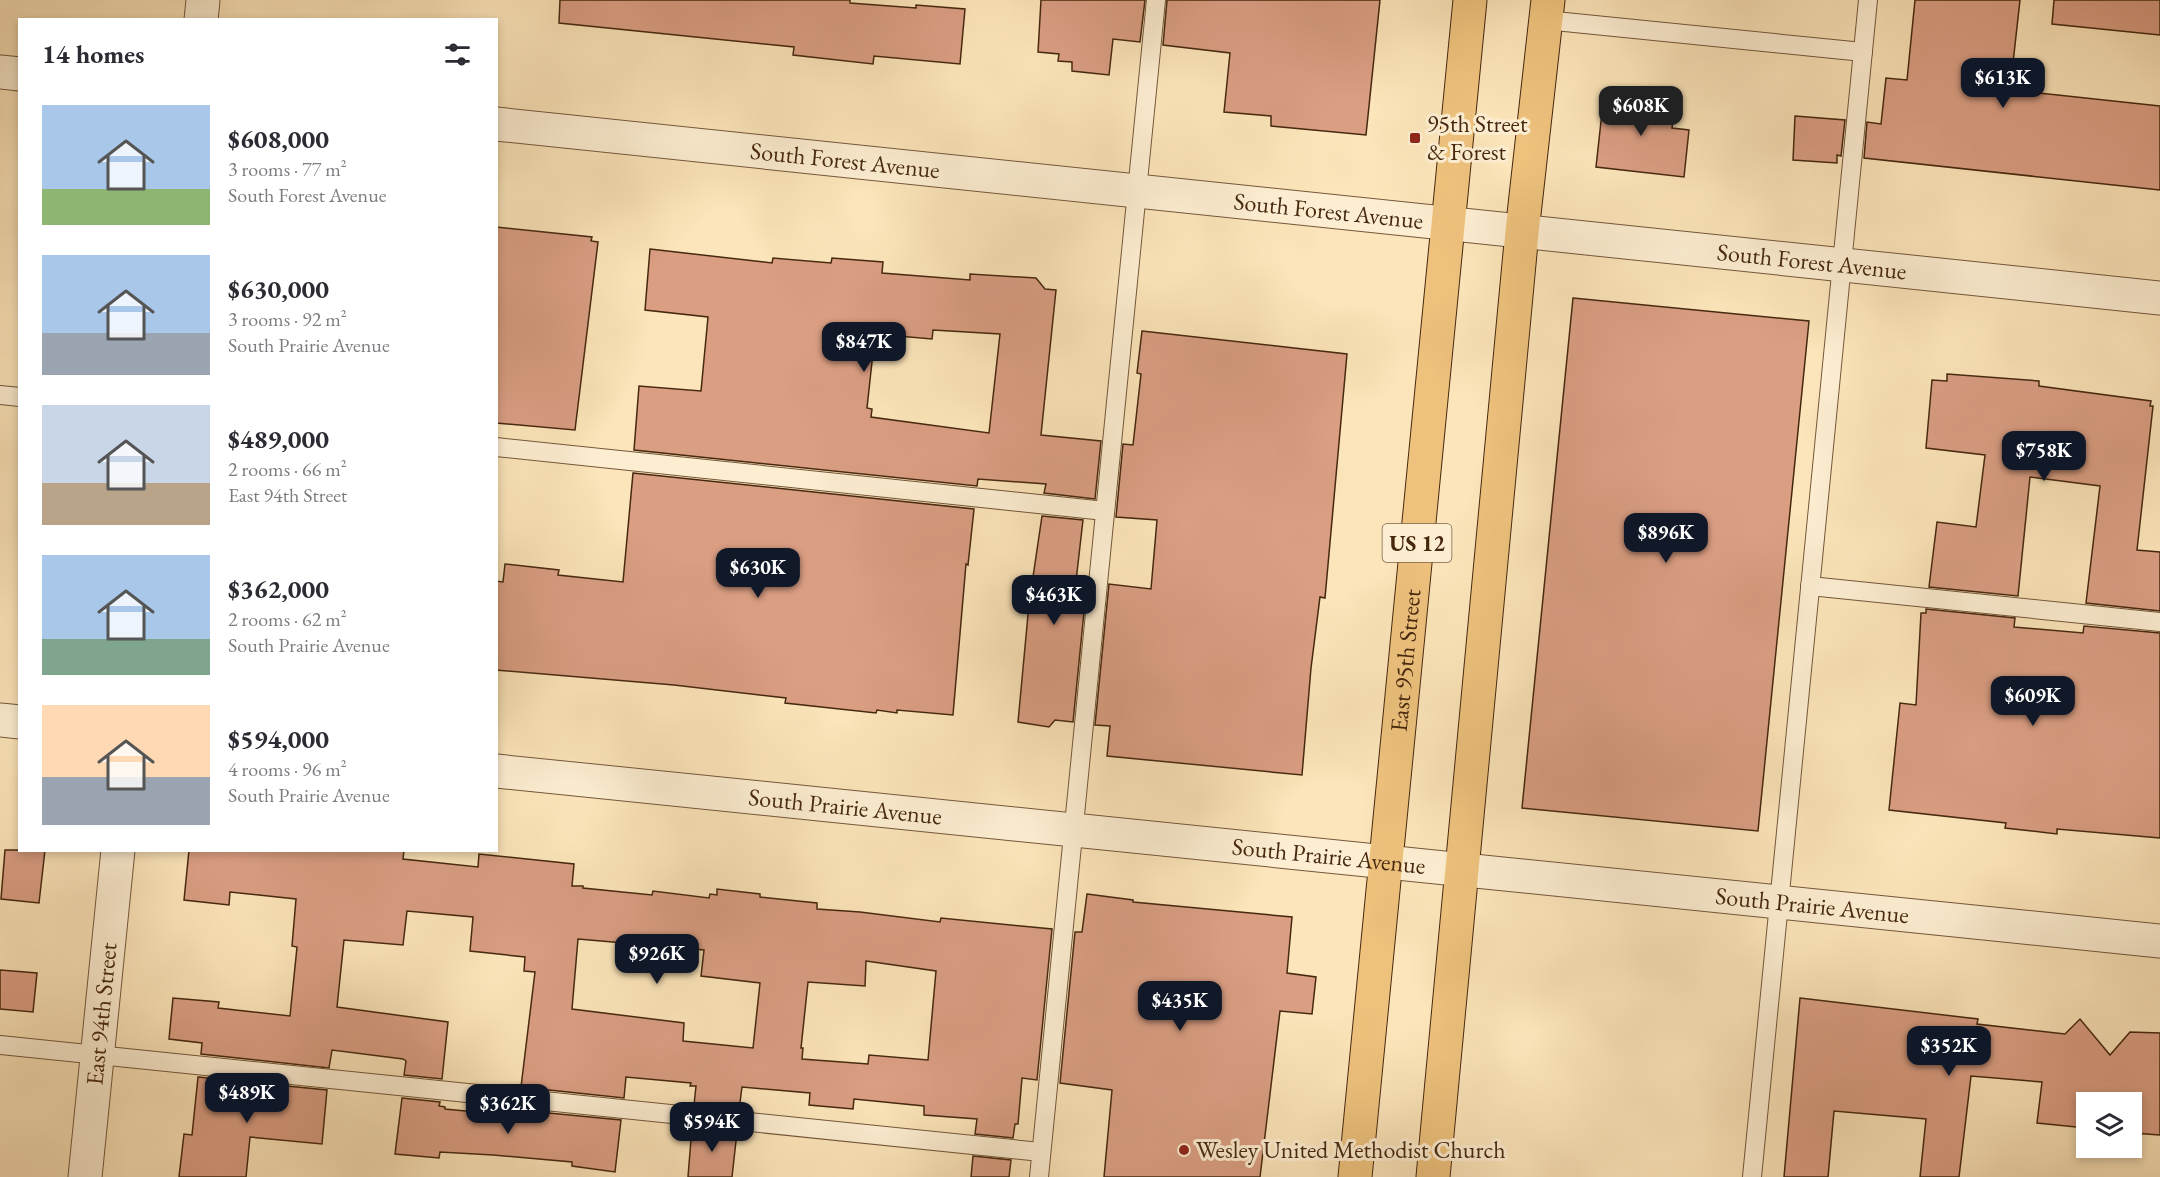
<!DOCTYPE html>
<html lang="en">
<head>
<meta charset="utf-8">
<style>
	:root { --surface:#fff; --page:#f7f7f7; --text:#2b2b33; --muted:#7c7c81; --accent:#111827 }
	body { margin:0; font-family:"EB Garamond",serif; background:var(--page); color:var(--text); height:100vh; display:flex; flex-direction:column; font-size:22px; white-space:nowrap }
	* { box-sizing:border-box; margin:0 }
	p { font-size:20px; color:var(--muted) }
	.icon { flex:none; width:33px; height:33px; fill:none; stroke:currentColor; stroke-width:2; stroke-linecap:round; stroke-linejoin:round }
	.map { position:relative; flex:1; overflow:hidden }
	.drawer { position:absolute; left:18px; top:18px; width:480px; height:834px; display:flex; flex-direction:column; background:var(--surface); border-radius:0px; box-shadow:0 3px 9px #0003 }
	.drawer>* { flex:none }
	.controls { position:absolute; left:2076px; top:1092px; display:grid; gap:12px }
	.controls a { display:grid; place-items:center; width:66px; height:66px; border-radius:0px; background:var(--surface); box-shadow:0 3px 9px #0003; font-size:30px }
	.price { position:absolute; translate:-50% -51px; padding:0 14px; border-radius:12px; background:var(--accent); color:#fff; font-size:20px; line-height:39px; filter:drop-shadow(0 2px 3px #0008) }
	.price::after { content:''; position:absolute; left:50%; top:36px; width:18px; height:14px; margin-left:-9px; background:inherit; clip-path:polygon(0 0,100% 0,50% 100%) }
	.price.on { background:#222; color:#fff }
	ul { padding:0; list-style:none }
	li { display:flex; align-items:center; gap:18px; height:150px; padding:0 24px }
	li span { display:grid; place-items:center; flex:none; width:168px; height:120px; border-radius:0px; color:#555 }
	li>.icon { margin-inline-start:auto }
	span .icon { width:72px; height:72px; fill:#fffc; stroke-width:1 }
	li b { font-size:26px }
	h2 { display:flex; justify-content:space-between; align-items:center; height:72px; padding:0 24px; font-size:26px }
	.map>svg:first-child { display:block }
	.building { fill:#da9e83; stroke:#46280f; stroke-width:1.5; fill-rule:evenodd }
	.lines { fill:none; stroke-linecap:round; stroke-linejoin:round }
	.lane-casing { stroke:#74573a; stroke-width:20 }
	.street-casing { stroke:#74573a; stroke-width:35 }
	.primary-casing { stroke:#46280f; stroke-width:35 }
	.lane { stroke:#fdeed2; stroke-width:18 }
	.street { stroke:#fdeed2; stroke-width:33 }
	.primary { stroke:#eec27d; stroke-width:33 }
	.poi-dot { fill:#8f2418; stroke:#fdeed2; stroke-width:2 }
	.labels { text-anchor:middle; stroke-width:6; stroke-linejoin:round; paint-order:stroke }
	.shield { fill:#fdeed2; stroke:#7d634a; stroke-width:1.5 }
	.shield-label { font-size:22px; font-weight:bold; fill:#46280f }
	.poi-label { font-size:24px; fill:#46280f; stroke:#fdeed2; text-anchor:start }
	.street-label { font-size:24px; fill:#46280f; stroke:#fdeed2 }
</style>
</head>
<body>
<div class="map">
<svg width="2160" height="1177" viewBox="0 0 2160 1177">
	<rect width="100%" height="100%" fill="#fce5ba"/>
	<filter id="stains"><feTurbulence type="fractalNoise" baseFrequency=".00333" numOctaves="4"/><feColorMatrix values="0 0 0 0 .2 0 0 0 0 .09 0 0 0 0 .02 0 0 0 .5 -.17"/></filter>
	<radialGradient id="worn" r=".72"><stop offset=".6" stop-color="#630" stop-opacity="0"/><stop offset="1" stop-color="#630" stop-opacity=".3"/></radialGradient>
	<g class="building">
		<path d="M560 0H850V3L916 8V5L965 9 960 64 874 56 873 64 793 55 794 47 559 23Z"/>
		<path d="M1041 0H1145L1140 42 1113 39 1109 75 1072 71V62L1058 61 1059 54 1038 52Z"/>
		<path d="M1167 0H1380L1366 135 1271 126V116L1224 112 1230 53 1163 45Z"/>
		<path d="M1915 0H2020L2010 90 2160 106V190L1864 158 1867 122 1881 124 1886 78 1907 80Z"/>
		<path d="M2054 0H2160V35L2052 24Z"/>
		<path d="M1604 94 1676 102 1672 128 1689 130 1684 177 1596 167Z"/>
		<path d="M1795 116 1845 120 1841 156 1837 155V163L1793 160Z"/>
		<path d="M496 227 592 237 591 241 598 242 575 430 496 423Z"/>
		<path d="M650 249 772 263 773 258 831 263 832 258 883 262 882 273 970 280V274L1036 278 1045 289 1056 290 1041 435 1101 441 1095 499 1044 493 1046 484 978 479 977 486 634 450 639 386 701 391 708 317 645 310ZM933 330 1000 334 989 433 871 417 872 409 867 408 875 334 932 339Z"/>
		<path d="M1573 298 1809 321 1758 831 1522 808Z"/>
		<path d="M1142 331 1347 354 1325 598 1320 597 1311 668 1302 775 1107 756 1110 726 1095 725 1109 584 1151 589 1157 520 1116 517 1123 444 1133 445 1141 374 1137 373Z"/>
		<path d="M1947 374 2039 381V386L2151 401 2150 406H2153L2137 550 2160 552V611L2086 603 2100 486 2030 477 2018 596 1929 587 1937 522 1976 527 1985 455 1926 448 1932 380 1947 381Z"/>
		<path d="M633 473 974 509 968 565 966 564 953 715 897 710V713L877 710 876 713 785 703 786 698 674 685 496 670V581L503 582 505 564 559 570 558 575 623 582Z"/>
		<path d="M1042 516 1083 520 1076 581 1087 582 1073 722 1055 720 1049 727 1018 722 1029 604Z"/>
		<path d="M1926 609 2015 618 2014 627 2083 633 2084 626 2160 633V838L2057 829V834L2005 828 2006 823 1889 810 1900 703 1916 705 1921 613H1926Z"/>
		<path d="M5 850H45L39 903 1 899Z"/>
		<path d="M189 850H404L403 859 478 867 479 854 574 864 572 886H583V888L652 895 653 891 709 898 710 894 717 895V889L760 894V897L817 903V909L860 912 940 922 941 918 1052 929 1037 1080 1022 1078 1018 1124H1015L1013 1138 975 1134 977 1119 924 1115V1106L854 1099 853 1109 809 1105 810 1093 742 1087 739 1110 694 1105 696 1086H690L691 1083 626 1077 624 1098 521 1087 535 972 524 971 525 957 470 951 473 917 407 911 403 945 344 940 337 1007 448 1022 442 1079 404 1075 406 1061 403 1059 332 1050 329 1068 201 1054 202 1043 169 1039 173 998 219 1002 218 1008 290 1016 297 947 292 946 296 899 230 892 229 905 184 900ZM578 939 704 950 701 976 760 983 753 1048 683 1041 684 1023 572 1009ZM866 961 936 971 928 1060 869 1055 868 1064 802 1059 803 1048H801L808 982 865 986Z"/>
		<path d="M1087 894 1133 900V902L1292 917 1287 973 1316 977 1312 1014 1280 1011 1260 1177H1104L1112 1090 1060 1083 1075 932H1082Z"/>
		<path d="M0 970 37 973 33 1012 0 1009Z"/>
		<path d="M1800 998 1978 1019 1977 1024 2065 1034 2080 1019 2110 1055 2130 1032 2160 1033V1135L2132 1133V1102H2086V1128L2037 1123 2042 1082 1971 1076 1959 1177H1920L1926 1119 1834 1111 1828 1177H1784Z"/>
		<path d="M198 1077 327 1090 322 1144 250 1137 246 1177H179L184 1134 192 1135Z"/>
		<path d="M402 1098 440 1102 439 1106 445 1107V1109L517 1116 518 1110 621 1120 615 1172 572 1166V1162L493 1155 440 1152 439 1158 395 1154Z"/>
		<path d="M692 1127 737 1132 732 1177H688Z"/>
		<path d="M973 1156 1011 1160 1009 1177H971Z"/>
	</g>
	<g class="lines">
		<defs>
			<g id="lane">
				<path d="M1545 20 1863 52"/>
				<path d="M0 395 20 397"/>
				<path d="M496 447 1105 511"/>
				<path d="M1810 586 2160 622"/>
				<path d="M0 1045 1041 1152"/>
				<path d="M1039 1177 1156 0"/>
				<path d="M1752 1177 1868 0"/>
			</g>
			<g id="street">
				<path d="M201 20 203 0"/>
				<path d="M0 72 20 74"/>
				<path id="s1" d="M496 124 2160 298"/>
				<path d="M0 720 20 722"/>
				<path id="s2" d="M496 771 2160 941"/>
				<path id="s3" d="M85 1177 118 850"/>
			</g>
			<g id="primary">
				<path id="s4" d="M1355 1177 1470 0"/>
				<path d="M1433 1177 1522 232 1548 0"/>
			</g>
		</defs>
		<use href="#lane" class="lane-casing"/>
		<use href="#street" class="street-casing"/>
		<use href="#primary" class="primary-casing"/>
		<use href="#lane" class="lane"/>
		<use href="#street" class="street"/>
		<use href="#primary" class="primary"/>
	</g>
	<g class="poi-dot">
		<rect x="1409" y="132" width="12" height="12" rx="3"/>
		<circle cx="1184" cy="1150" r="6"/>
	</g>
	<g class="labels">
		<rect class="shield" x="1382.5" y="524" width="69" height="38" rx="4.5"/>
		<g class="shield-label">
			<text x="1417" y="551">US 12</text>
		</g>
		<g class="poi-label">
			<text x="1427" y="132">95th Street<tspan x="1427" dy="28">&amp; Forest</tspan></text>
			<text x="1196" y="1158">Wesley United Methodist Church</text>
		</g>
		<g class="street-label">
			<text dy="8" stroke="none"><textPath href="#s1" startOffset="351">South Forest Avenue</textPath></text>
			<text dy="8" stroke="none"><textPath href="#s1" startOffset="837">South Forest Avenue</textPath></text>
			<text dy="8" stroke="none"><textPath href="#s1" startOffset="1323">South Forest Avenue</textPath></text>
			<text dy="8" stroke="none"><textPath href="#s4" startOffset="519">East 95th Street</textPath></text>
			<text dy="8" stroke="none"><textPath href="#s2" startOffset="351">South Prairie Avenue</textPath></text>
			<text dy="8" stroke="none"><textPath href="#s2" startOffset="837">South Prairie Avenue</textPath></text>
			<text dy="8" stroke="none"><textPath href="#s2" startOffset="1323">South Prairie Avenue</textPath></text>
			<text dy="8" stroke="none"><textPath href="#s3" startOffset="164">East 94th Street</textPath></text>
		</g>
	</g>
	<rect width="100%" height="100%" filter="url(#stains)"/>
	<rect width="100%" height="100%" fill="url(#worn)"/>
</svg>
<div class="controls">
<a><svg class="icon" aria-label="layers" viewBox="0 0 24 24"><path d="M12 4l9 5-9 5-9-5zM3 14l9 5 9-5"/></svg></a>
</div>
<b class="price" style="left:2003px;top:109px">$613K</b>
<b class="price on" style="left:1641px;top:137px">$608K</b>
<b class="price" style="left:864px;top:373px">$847K</b>
<b class="price" style="left:2044px;top:482px">$758K</b>
<b class="price" style="left:1666px;top:564px">$896K</b>
<b class="price" style="left:758px;top:599px">$630K</b>
<b class="price" style="left:1054px;top:626px">$463K</b>
<b class="price" style="left:2033px;top:727px">$609K</b>
<b class="price" style="left:657px;top:985px">$926K</b>
<b class="price" style="left:1180px;top:1032px">$435K</b>
<b class="price" style="left:1949px;top:1077px">$352K</b>
<b class="price" style="left:247px;top:1124px">$489K</b>
<b class="price" style="left:508px;top:1135px">$362K</b>
<b class="price" style="left:712px;top:1153px">$594K</b>
<section class="drawer">
<h2>14 homes<svg class="icon" aria-label="filters" viewBox="0 0 24 24"><path d="M4 7h16M4 17h16"/><circle cx="9" cy="7" r="2"/><circle cx="15" cy="17" r="2"/></svg></h2>
<ul>
<li><span style="background:linear-gradient(#a9c7e8 70%,#8fb573 0)"><svg class="icon" aria-label="home" viewBox="0 0 24 24"><path d="M3 11l9-7 9 7M6 9v11h12V9"/></svg></span><div><b>$608,000</b><p>3 rooms · 77 m²</p><p>South Forest Avenue</p></div></li>
<li><span style="background:linear-gradient(#a9c7e8 65%,#9aa5b1 0)"><svg class="icon" aria-label="home" viewBox="0 0 24 24"><path d="M3 11l9-7 9 7M6 9v11h12V9"/></svg></span><div><b>$630,000</b><p>3 rooms · 92 m²</p><p>South Prairie Avenue</p></div></li>
<li><span style="background:linear-gradient(#c9d6e8 65%,#b9a48a 0)"><svg class="icon" aria-label="home" viewBox="0 0 24 24"><path d="M3 11l9-7 9 7M6 9v11h12V9"/></svg></span><div><b>$489,000</b><p>2 rooms · 66 m²</p><p>East 94th Street</p></div></li>
<li><span style="background:linear-gradient(#a9c7e8 70%,#7fa58c 0)"><svg class="icon" aria-label="home" viewBox="0 0 24 24"><path d="M3 11l9-7 9 7M6 9v11h12V9"/></svg></span><div><b>$362,000</b><p>2 rooms · 62 m²</p><p>South Prairie Avenue</p></div></li>
<li><span style="background:linear-gradient(#ffd9b3 60%,#9aa5b1 0)"><svg class="icon" aria-label="home" viewBox="0 0 24 24"><path d="M3 11l9-7 9 7M6 9v11h12V9"/></svg></span><div><b>$594,000</b><p>4 rooms · 96 m²</p><p>South Prairie Avenue</p></div></li>
</ul>
</section>
</div>
</body>
</html>
